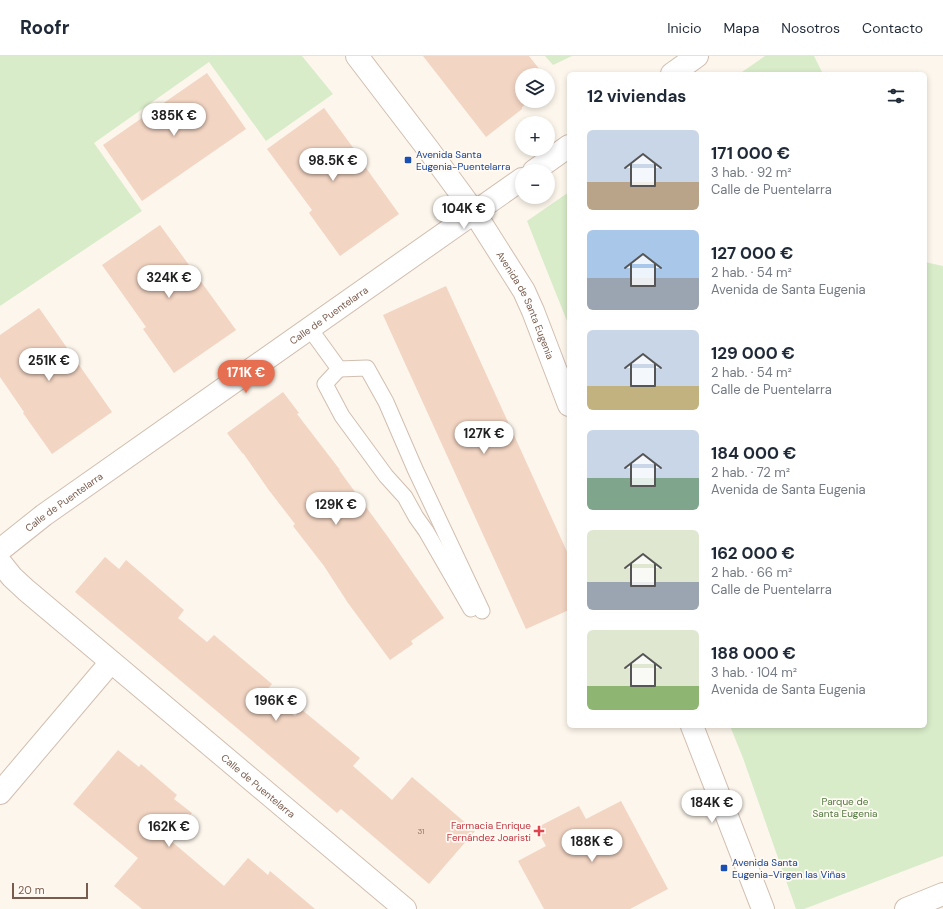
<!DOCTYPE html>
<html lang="es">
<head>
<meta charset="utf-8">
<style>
	:root { --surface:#fff; --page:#f2f2f3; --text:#1f2937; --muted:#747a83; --line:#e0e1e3; --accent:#e76f51 }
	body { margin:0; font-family:"DM Sans",sans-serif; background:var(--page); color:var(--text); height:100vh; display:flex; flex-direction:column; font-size:15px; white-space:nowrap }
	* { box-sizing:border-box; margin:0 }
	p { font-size:13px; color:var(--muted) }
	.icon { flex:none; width:22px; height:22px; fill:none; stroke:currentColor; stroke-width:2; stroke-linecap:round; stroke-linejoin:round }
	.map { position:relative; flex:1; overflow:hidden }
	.panel { position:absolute; left:567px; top:16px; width:360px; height:656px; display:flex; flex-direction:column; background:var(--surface); border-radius:6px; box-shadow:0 2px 6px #0003 }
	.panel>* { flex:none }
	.tools { position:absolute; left:515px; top:12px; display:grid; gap:8px }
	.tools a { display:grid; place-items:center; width:40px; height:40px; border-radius:50%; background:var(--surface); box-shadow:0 2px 6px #0003; font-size:20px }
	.scale { position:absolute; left:12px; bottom:10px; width:76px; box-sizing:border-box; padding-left:4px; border:2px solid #7a5c4d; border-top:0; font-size:11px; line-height:14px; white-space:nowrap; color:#7a5c4d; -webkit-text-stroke:3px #fffaf3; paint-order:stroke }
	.price { position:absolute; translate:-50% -34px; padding:0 9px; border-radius:14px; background:#fff; color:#222; font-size:13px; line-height:26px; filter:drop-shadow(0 1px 2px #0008) }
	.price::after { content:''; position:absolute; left:50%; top:24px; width:12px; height:9px; margin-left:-6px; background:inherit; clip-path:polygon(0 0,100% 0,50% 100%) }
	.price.current { background:var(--accent); color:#fff }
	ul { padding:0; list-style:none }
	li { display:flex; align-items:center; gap:12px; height:100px; padding:0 20px }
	li span { display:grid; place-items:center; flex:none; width:112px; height:80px; border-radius:6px; color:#555 }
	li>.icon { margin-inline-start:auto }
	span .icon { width:48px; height:48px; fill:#fffc; stroke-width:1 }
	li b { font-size:17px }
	h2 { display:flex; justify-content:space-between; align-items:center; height:48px; padding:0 20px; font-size:17px }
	header { display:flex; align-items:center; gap:24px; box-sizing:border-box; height:56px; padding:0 20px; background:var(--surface); border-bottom:1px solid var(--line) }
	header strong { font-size:19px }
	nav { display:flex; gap:22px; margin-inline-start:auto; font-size:14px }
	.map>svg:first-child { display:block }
	.green { fill:#d8ecc9 }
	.building { fill:#f3d5c3 }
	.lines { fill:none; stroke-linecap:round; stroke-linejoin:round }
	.lane-casing { stroke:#d1beb0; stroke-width:17 }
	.street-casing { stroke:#d1beb0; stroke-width:24 }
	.lane { stroke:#fff; stroke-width:15 }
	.street { stroke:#fff; stroke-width:22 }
	.transit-dot { fill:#1a4fb4; stroke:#fffaf3; stroke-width:1.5 }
	.health-dot { fill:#e0444e; stroke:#fffaf3; stroke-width:1.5 }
	.labels { text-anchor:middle; stroke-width:3.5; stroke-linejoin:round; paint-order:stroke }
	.number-label { font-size:8px; fill:#987a6a }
	.transit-label { font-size:10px; fill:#164399; stroke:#fffaf3; text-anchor:start }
	.street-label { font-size:10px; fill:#7a5c4d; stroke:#fffaf3 }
	.park-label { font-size:10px; fill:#537a41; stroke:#fffaf3 }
	.health-label { font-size:10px; fill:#be3a42; stroke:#fffaf3; text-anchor:end }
</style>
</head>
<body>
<header>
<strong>Roofr</strong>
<nav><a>Inicio</a><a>Mapa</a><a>Nosotros</a><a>Contacto</a></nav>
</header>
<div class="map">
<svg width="943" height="853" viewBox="0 0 943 853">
	<rect width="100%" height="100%" fill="#fdf6ec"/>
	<g class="green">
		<path d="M0 0H302L333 38 266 85 209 6 94 87 142 155 0 250Z"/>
		<path d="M545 0H572L553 9Z"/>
		<path d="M765 0H814L823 18H739Z"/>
		<path d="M569 136V270L527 165Z"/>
		<path d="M925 206 943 210V800L804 853H796L743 702 730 670H925Z"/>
	</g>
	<g class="building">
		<path d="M423 0H529L544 19H522V45H530L522 51V53L486 81Z"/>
		<path d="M207 17 246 73 142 145 103 89Z"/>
		<path d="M324 52 357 97 356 98 399 158 340 200 309 157 312 154 267 93Z"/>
		<path d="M160 169 236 274 174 317 143 273 146 271 102 209Z"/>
		<path d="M446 230 569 500V554L526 573 383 259Z"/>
		<path d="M39 252 112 356 52 398 23 357 24 356 0 321V279Z"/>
		<path d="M283 336 299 357 297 358 340 414H339L388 481 444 562 411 585 413 588 390 604 348 547 324 510 293 470 295 468 268 433 243 397V398L227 377Z"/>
		<path d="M105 501 119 513 126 504 184 554 178 562 207 586 214 579 272 628 265 636 280 649 295 660 301 653 360 702 353 710 392 744 412 721 475 775 429 828 341 753 337 757 250 683 75 536Z"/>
		<path d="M118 694 139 711 141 708 177 739 174 743 192 757 170 784 224 830 248 802 268 819 270 815 315 853H142L114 830 138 802 73 748Z"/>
		<path d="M621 745 668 833 630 853H544L518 805 546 790 536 772 579 750 586 763Z"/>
	</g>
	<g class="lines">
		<defs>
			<g id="lane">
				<path d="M310 273 339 313 367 312 386 346 415 413 482 555"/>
				<path d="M339 313 325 328 342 360 386 420 405 441 416 461 426 475 471 553"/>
			</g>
			<g id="street">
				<path id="s1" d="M357 0 428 93 461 138 474 156 524 235 533 255 569 349"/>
				<path d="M672 18 697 0"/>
				<path d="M534 115 569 90"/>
				<path id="s2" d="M0 494 44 459 522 123"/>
				<path id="s3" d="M0 506 12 521 26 534 405 853"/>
				<path d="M692 670 763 853"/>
				<path d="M0 737 111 606"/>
				<path d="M906 853 943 838"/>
			</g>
		</defs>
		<use href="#lane" class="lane-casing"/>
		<use href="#street" class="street-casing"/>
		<use href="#lane" class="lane"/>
		<use href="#street" class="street"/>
	</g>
	<g class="transit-dot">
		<rect x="404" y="100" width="8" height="8" rx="2"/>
		<rect x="720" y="808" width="8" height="8" rx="2"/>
	</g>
	<path class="health-dot" d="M537 769h4v4h4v4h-4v4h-4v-4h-4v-4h4z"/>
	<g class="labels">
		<g class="number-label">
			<text x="421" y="778">31</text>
		</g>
		<g class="transit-label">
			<text x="416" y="102">Avenida Santa<tspan x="416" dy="12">Eugenia-Puentelarra</tspan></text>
			<text x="732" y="810">Avenida Santa<tspan x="732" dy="12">Eugenia-Virgen las Viñas</tspan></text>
		</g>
		<g class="street-label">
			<text dy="4" stroke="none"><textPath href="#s1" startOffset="302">Avenida de Santa Eugenia</textPath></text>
			<text dy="4" stroke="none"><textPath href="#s2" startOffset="404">Calle de Puentelarra</textPath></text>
			<text dy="4" stroke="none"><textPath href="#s2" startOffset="80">Calle de Puentelarra</textPath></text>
			<text dy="4" stroke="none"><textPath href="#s3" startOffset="342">Calle de Puentelarra</textPath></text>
		</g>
		<g class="park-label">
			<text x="845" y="749">Parque de<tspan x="845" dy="12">Santa Eugenia</tspan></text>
		</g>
		<g class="health-label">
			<text x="531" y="773">Farmacia Enrique<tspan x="531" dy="12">Fernández Joaristi</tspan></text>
		</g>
	</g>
</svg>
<div class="tools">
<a><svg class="icon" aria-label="layers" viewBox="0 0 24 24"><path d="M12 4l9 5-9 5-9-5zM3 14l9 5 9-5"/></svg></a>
<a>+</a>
<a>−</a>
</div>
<div class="scale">20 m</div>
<b class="price" style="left:174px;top:81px">385K €</b>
<b class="price" style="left:333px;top:126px">98.5K €</b>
<b class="price" style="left:464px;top:174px">104K €</b>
<b class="price" style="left:169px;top:243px">324K €</b>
<b class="price" style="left:49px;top:326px">251K €</b>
<b class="price current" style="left:246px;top:338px">171K €</b>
<b class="price" style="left:484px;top:399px">127K €</b>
<b class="price" style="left:336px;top:470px">129K €</b>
<b class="price" style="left:276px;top:666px">196K €</b>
<b class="price" style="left:712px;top:768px">184K €</b>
<b class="price" style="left:169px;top:792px">162K €</b>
<b class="price" style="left:592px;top:807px">188K €</b>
<section class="panel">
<h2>12 viviendas<svg class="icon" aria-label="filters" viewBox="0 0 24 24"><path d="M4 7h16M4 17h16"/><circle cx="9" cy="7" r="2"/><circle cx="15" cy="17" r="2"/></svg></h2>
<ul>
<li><span style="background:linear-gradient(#c9d6e8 65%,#b9a48a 0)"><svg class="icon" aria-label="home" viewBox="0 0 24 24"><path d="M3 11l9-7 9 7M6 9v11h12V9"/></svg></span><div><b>171 000 €</b><p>3 hab. · 92 m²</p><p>Calle de Puentelarra</p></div></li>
<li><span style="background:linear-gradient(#a9c7e8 60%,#9aa5b1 0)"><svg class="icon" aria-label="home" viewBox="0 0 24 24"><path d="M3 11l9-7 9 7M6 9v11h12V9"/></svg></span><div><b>127 000 €</b><p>2 hab. · 54 m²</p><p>Avenida de Santa Eugenia</p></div></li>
<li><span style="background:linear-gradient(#c9d6e8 70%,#c2b280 0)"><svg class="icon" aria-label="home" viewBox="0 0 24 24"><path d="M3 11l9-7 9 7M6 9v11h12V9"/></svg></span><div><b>129 000 €</b><p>2 hab. · 54 m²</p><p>Calle de Puentelarra</p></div></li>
<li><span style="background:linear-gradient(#c9d6e8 60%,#7fa58c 0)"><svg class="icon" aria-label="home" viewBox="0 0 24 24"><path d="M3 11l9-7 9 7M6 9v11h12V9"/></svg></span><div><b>184 000 €</b><p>2 hab. · 72 m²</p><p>Avenida de Santa Eugenia</p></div></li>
<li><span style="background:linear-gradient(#dfe7d0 65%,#9aa5b1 0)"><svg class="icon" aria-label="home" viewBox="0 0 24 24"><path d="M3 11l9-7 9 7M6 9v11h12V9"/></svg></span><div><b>162 000 €</b><p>2 hab. · 66 m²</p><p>Calle de Puentelarra</p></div></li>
<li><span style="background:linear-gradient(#dfe7d0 70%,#8fb573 0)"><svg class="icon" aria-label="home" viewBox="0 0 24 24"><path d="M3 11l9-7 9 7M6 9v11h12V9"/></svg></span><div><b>188 000 €</b><p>3 hab. · 104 m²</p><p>Avenida de Santa Eugenia</p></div></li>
</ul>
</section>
</div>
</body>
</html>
